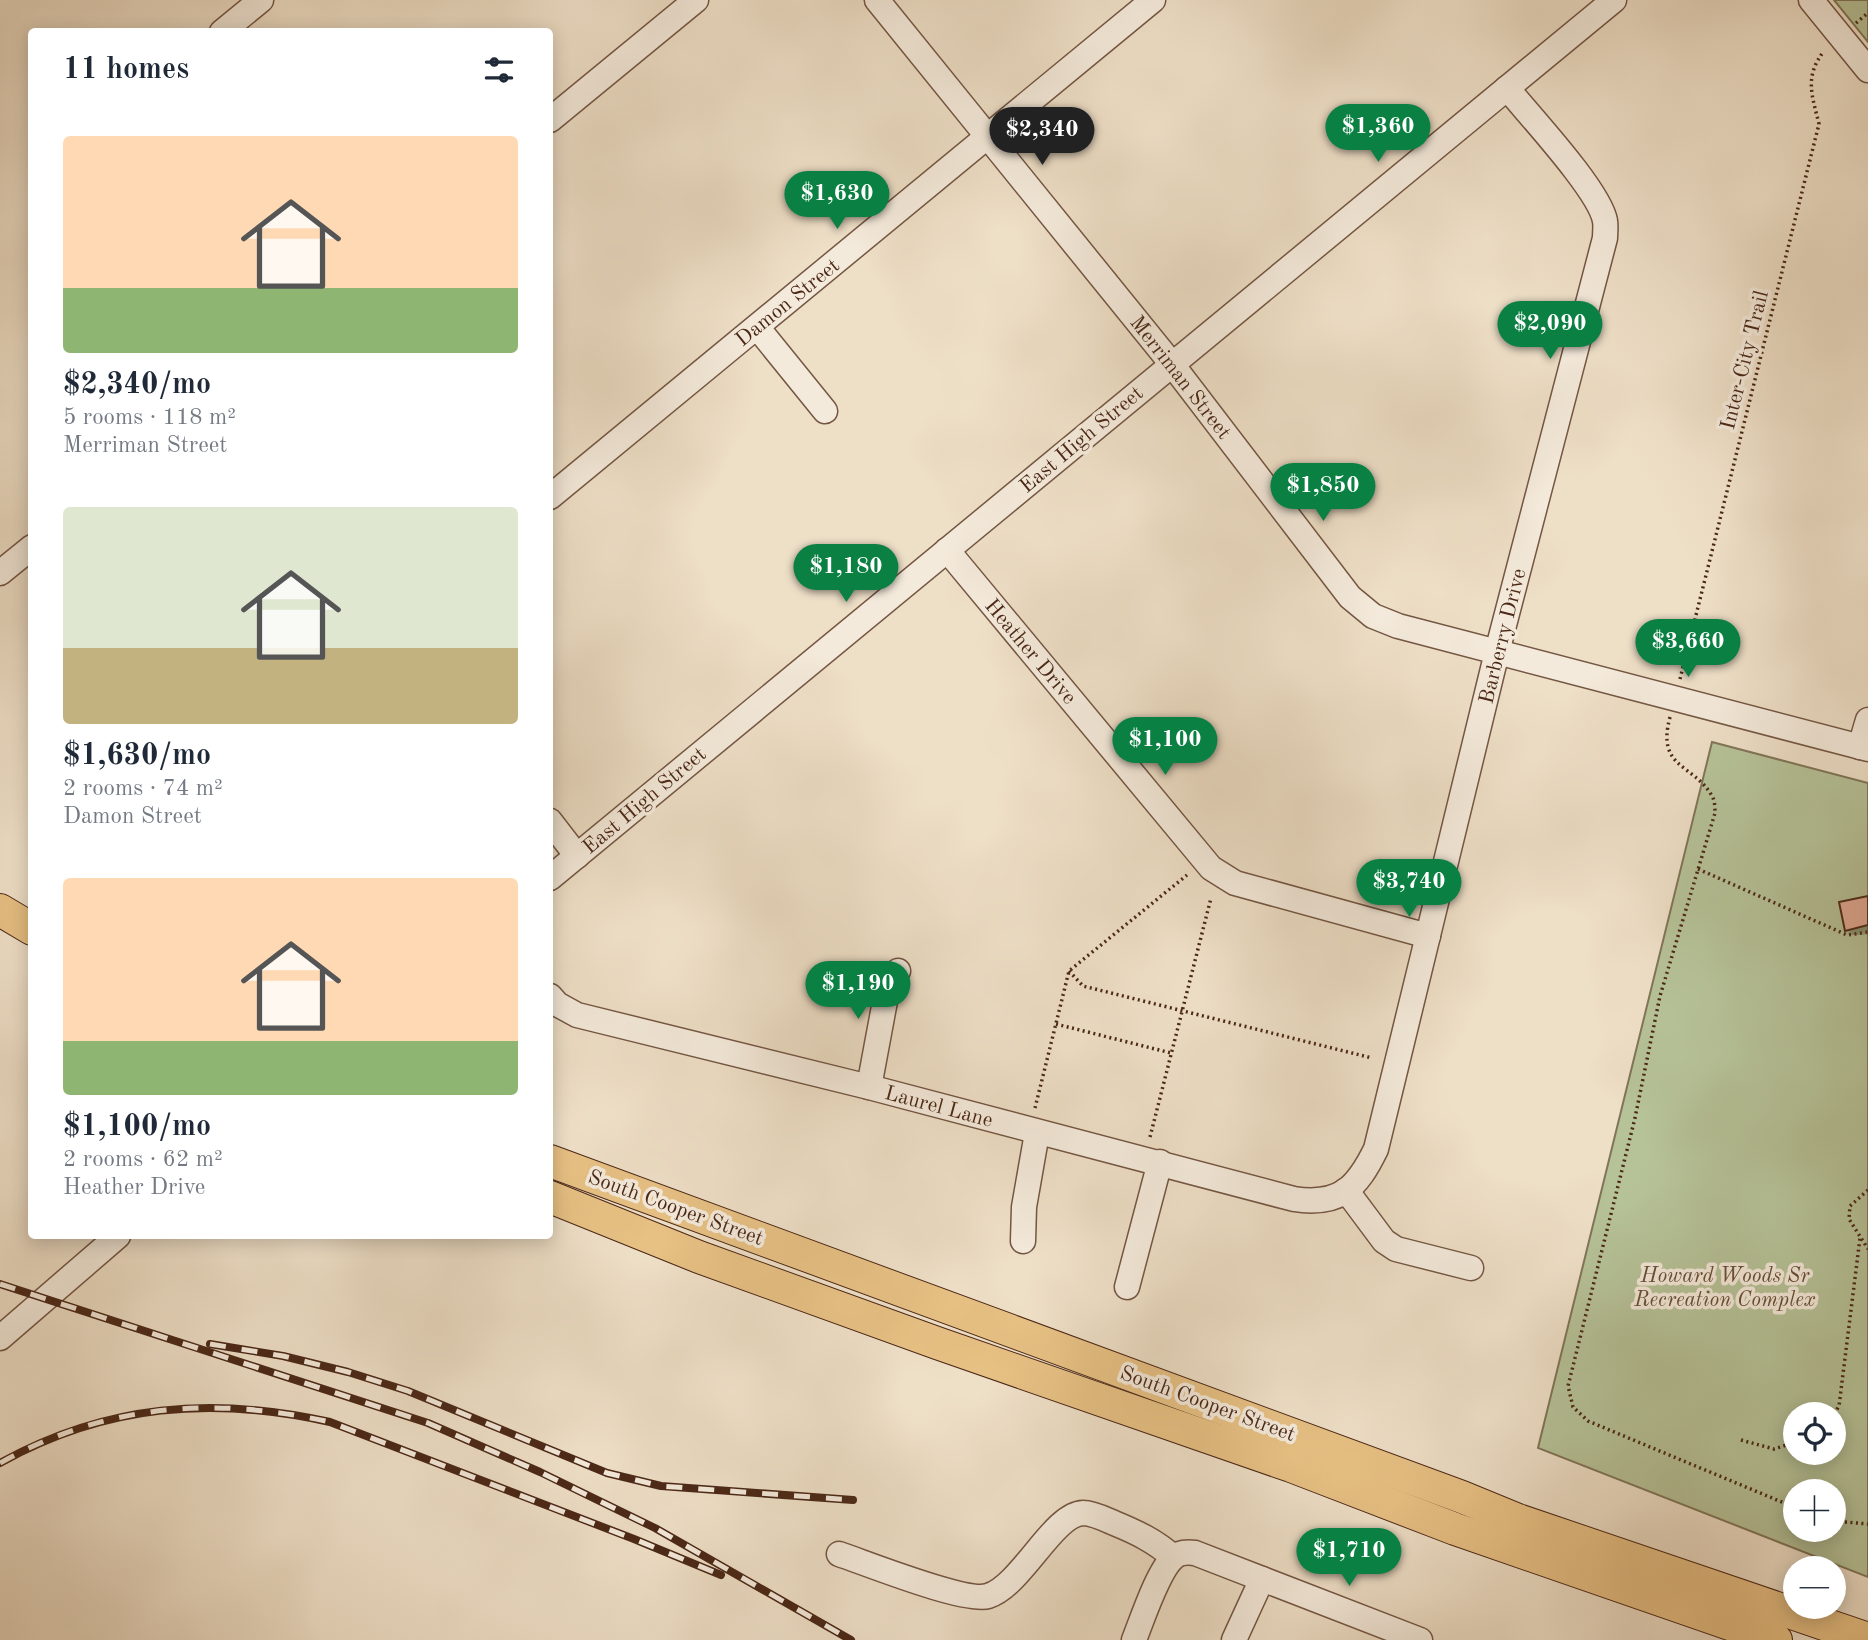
<!DOCTYPE html>
<html lang="en">
<head>
<meta charset="utf-8">
<style>
	:root { --surface:#fff; --page:#f6f6f7; --text:#1f2937; --muted:#747a83; --accent:#0b8043 }
	body { margin:0; font-family:"Old Standard TT",serif; background:var(--page); color:var(--text); height:100vh; display:flex; flex-direction:column; font-size:26px; white-space:nowrap }
	* { box-sizing:border-box; margin:0 }
	p { font-size:23px; color:var(--muted) }
	.icon { flex:none; width:38px; height:38px; fill:none; stroke:currentColor; stroke-width:2; stroke-linecap:round; stroke-linejoin:round }
	.map { position:relative; flex:1; overflow:hidden }
	.panel { position:absolute; left:28px; top:28px; width:525px; height:1211px; display:flex; flex-direction:column; background:var(--surface); border-radius:7px; box-shadow:0 4px 18px #0003 }
	.panel>* { flex:none }
	.tools { position:absolute; left:1783px; top:1402px; display:grid; gap:14px }
	.tools a { display:grid; place-items:center; width:63px; height:63px; border-radius:50%; background:var(--surface); box-shadow:0 4px 18px #0003; font-size:35px }
	.price { position:absolute; translate:-50% -60px; padding:0 16px; border-radius:24px; background:var(--accent); color:#fff; font-size:23px; line-height:46px; filter:drop-shadow(0 2px 4px #0008) }
	.price::after { content:''; position:absolute; left:50%; top:42px; width:21px; height:16px; margin-left:-10px; background:inherit; clip-path:polygon(0 0,100% 0,50% 100%) }
	.price.active { background:#222; color:#fff }
	ul { padding:0; list-style:none }
	li { display:grid; align-content:center; gap:14px; height:371px; padding:0 35px }
	li span { display:grid; place-items:center; height:217px; border-radius:7px; color:#555 }
	li>.icon { margin-inline-start:auto }
	span .icon { width:126px; height:126px; fill:#fffc; stroke-width:1 }
	li b { font-size:30px }
	h2 { display:flex; justify-content:space-between; align-items:center; height:84px; padding:0 35px; font-size:30px }
	.map>svg:first-child { display:block }
	.green { fill:#b6c298; stroke:#807558; stroke-width:2; fill-rule:evenodd }
	.building { fill:#e3a994; stroke:#4b2817; stroke-width:2; filter:url(#shadow) }
	.lines { fill:none; stroke-linecap:round; stroke-linejoin:round }
	.minor-casing { stroke:#745643; stroke-width:27 }
	.major-casing { stroke:#4b2817; stroke-width:34 }
	.path { stroke:#4b2817; stroke-width:3.5; stroke-dasharray:2 3.5; stroke-linecap:butt }
	.minor { stroke:#f4eadb; stroke-width:24 }
	.major { stroke:#e7c084; stroke-width:32 }
	.rail-casing { stroke:#4b2817; stroke-width:8 }
	.rail { stroke:#f4eadb; stroke-width:5; stroke-dasharray:16; stroke-linecap:butt }
	.labels { text-anchor:middle; stroke-width:7; stroke-linejoin:round; paint-order:stroke }
	.street-label { font-size:21px; fill:#4b2817; stroke:#f4eadb }
	.park-label { font-size:21px; font-style:italic; fill:#664e37; stroke:#f4eadb }
</style>
</head>
<body>
<div class="map">
<svg width="1868" height="1640" viewBox="0 0 1868 1640">
	<defs>
		<filter id="shadow"><feDropShadow dx="6" dy="6" stdDeviation="2" flood-color="#0004"/></filter>
	</defs>
	<rect width="100%" height="100%" fill="#eedfc7"/>
	<filter id="stains"><feTurbulence type="fractalNoise" baseFrequency=".00286" numOctaves="4"/><feColorMatrix values="0 0 0 0 .2 0 0 0 0 .09 0 0 0 0 .02 0 0 0 .5 -.17"/></filter>
	<radialGradient id="worn" r=".72"><stop offset=".6" stop-color="#630" stop-opacity="0"/><stop offset="1" stop-color="#630" stop-opacity=".3"/></radialGradient>
	<g class="green">
		<path d="M1834 0H1868V42Z"/>
		<path d="M1712 742 1868 783V1577L1538 1448ZM1796 1414H1834V1452H1796ZM1796 1491H1834V1530H1796Z"/>
	</g>
	<path class="building" d="M1868 896V925L1845 931 1839 902Z"/>
	<g class="lines">
		<defs>
			<g id="minor">
				<path d="M877 0 1171 363 1350 597 1373 616 1398 626 1868 749"/>
				<path d="M1811 0 1868 70"/>
				<path d="M222 32 261 0"/>
				<path d="M550 120 696 0"/>
				<path d="M757 327 825 411"/>
				<path d="M550 497 1153 0"/>
				<path d="M947 550 1211 868 1235 883 1428 936"/>
				<path d="M0 573 32 547"/>
				<path d="M1860 747 1868 720"/>
				<path d="M550 821 577 856"/>
				<path d="M550 878 1614 0"/>
				<path d="M550 996 557 1004 577 1015 869 1087 1294 1199C1340 1206 1357 1188 1376 1149L1497 652 1605 238C1605 233 1606 226 1605 221 1600 191 1529 115 1507 88"/>
				<path d="M869 1087 885 1001 898 971"/>
				<path d="M1346 1190 1384 1241 1396 1249 1471 1268"/>
				<path d="M1023 1241 1024 1207 1037 1133"/>
				<path d="M1127 1287 1160 1162"/>
				<path d="M0 1338 118 1236"/>
				<path d="M839 1554C866 1563 965 1603 988 1596 1022 1585 1053 1514 1083 1513 1093 1513 1105 1519 1114 1523 1136 1532 1155 1541 1173 1557"/>
				<path d="M1134 1640C1142 1620 1158 1571 1173 1558 1179 1552 1187 1552 1195 1553L1420 1640"/>
				<path d="M1234 1640 1262 1579"/>
			</g>
			<g id="major">
				<path d="M0 910 32 929"/>
				<path d="M550 1161 1462 1497 1518 1520 1868 1639"/>
				<path d="M550 1197 699 1257 937 1343 1291 1466 1455 1529 1776 1640"/>
			</g>
		</defs>
		<use href="#minor" class="minor-casing"/>
		<use href="#major" class="major-casing"/>
		<g class="path">
			<path d="M1856 23 1868 13"/>
			<path d="M1680 679 1819 124C1812 95 1804 77 1824 51"/>
			<path d="M1670 717C1656 769 1693 763 1712 796 1715 801 1715 808 1715 813L1660 996 1635 1118 1568 1386 1573 1407 1588 1421 1796 1508"/>
			<path d="M1698 869 1847 935 1868 932"/>
			<path d="M1069 971 1083 986 1372 1058"/>
			<path d="M1056 1024 1171 1053"/>
			<path d="M1035 1108 1069 971 1187 875"/>
			<path d="M1150 1137 1211 898"/>
			<path d="M1868 1190 1850 1206 1849 1219 1868 1249"/>
			<path d="M1834 1414 1839 1406 1860 1238"/>
			<path d="M1741 1440 1774 1449 1796 1442"/>
			<path d="M1834 1521 1868 1524"/>
		</g>
		<use href="#minor" class="minor"/>
		<use href="#major" class="major"/>
		<defs>
			<g id="rail">
				<path d="M0 1284 428 1423 540 1472 655 1528 851 1640"/>
				<path d="M210 1344 283 1356 348 1372 408 1391 607 1473 661 1486 853 1500"/>
				<path d="M0 1463C106 1404 213 1396 330 1422L634 1539 721 1575"/>
			</g>
		</defs>
		<use href="#rail" class="rail-casing"/>
		<use href="#rail" class="rail"/>
	</g>
	<g class="labels">
		<g class="street-label">
			<text transform="translate(787 302) rotate(-39)" y="7">Damon Street</text>
			<text transform="translate(1744 360) rotate(-76)" y="7">Inter-City Trail</text>
			<text transform="translate(1181 377) rotate(52)" y="7">Merriman Street</text>
			<text transform="translate(1081 439) rotate(-40)" y="7">East High Street</text>
			<text transform="translate(1502 636) rotate(-76)" y="7">Barberry Drive</text>
			<text transform="translate(1031 651) rotate(50)" y="7">Heather Drive</text>
			<text transform="translate(644 800) rotate(-40)" y="7">East High Street</text>
			<text transform="translate(939 1106) rotate(15)" y="7">Laurel Lane</text>
			<text transform="translate(676 1207) rotate(20)" y="7">South Cooper Street</text>
			<text transform="translate(1208 1403) rotate(20)" y="7">South Cooper Street</text>
		</g>
		<g class="park-label">
			<text x="1725" y="1282">Howard Woods Sr<tspan x="1725" dy="24">Recreation Complex</tspan></text>
		</g>
	</g>
	<rect width="100%" height="100%" filter="url(#stains)"/>
	<rect width="100%" height="100%" fill="url(#worn)"/>
</svg>
<div class="tools">
<a><svg class="icon" aria-label="locate" viewBox="0 0 24 24"><circle cx="12" cy="12" r="6"/><path d="M12 2v4M12 18v4M2 12h4M18 12h4"/></svg></a>
<a>+</a>
<a>−</a>
</div>
<b class="price" style="left:1378px;top:164px">$1,360</b>
<b class="price active" style="left:1042px;top:167px">$2,340</b>
<b class="price" style="left:837px;top:231px">$1,630</b>
<b class="price" style="left:1550px;top:361px">$2,090</b>
<b class="price" style="left:1323px;top:523px">$1,850</b>
<b class="price" style="left:846px;top:604px">$1,180</b>
<b class="price" style="left:1688px;top:679px">$3,660</b>
<b class="price" style="left:1165px;top:777px">$1,100</b>
<b class="price" style="left:1409px;top:919px">$3,740</b>
<b class="price" style="left:858px;top:1021px">$1,190</b>
<b class="price" style="left:1349px;top:1588px">$1,710</b>
<section class="panel">
<h2>11 homes<svg class="icon" aria-label="filters" viewBox="0 0 24 24"><path d="M4 7h16M4 17h16"/><circle cx="9" cy="7" r="2"/><circle cx="15" cy="17" r="2"/></svg></h2>
<ul>
<li><span style="background:linear-gradient(#ffd9b3 70%,#8fb573 0)"><svg class="icon" aria-label="home" viewBox="0 0 24 24"><path d="M3 11l9-7 9 7M6 9v11h12V9"/></svg></span><div><b>$2,340/mo</b><p>5 rooms · 118 m²</p><p>Merriman Street</p></div></li>
<li><span style="background:linear-gradient(#dfe7d0 65%,#c2b280 0)"><svg class="icon" aria-label="home" viewBox="0 0 24 24"><path d="M3 11l9-7 9 7M6 9v11h12V9"/></svg></span><div><b>$1,630/mo</b><p>2 rooms · 74 m²</p><p>Damon Street</p></div></li>
<li><span style="background:linear-gradient(#ffd9b3 75%,#8fb573 0)"><svg class="icon" aria-label="home" viewBox="0 0 24 24"><path d="M3 11l9-7 9 7M6 9v11h12V9"/></svg></span><div><b>$1,100/mo</b><p>2 rooms · 62 m²</p><p>Heather Drive</p></div></li>
</ul>
</section>
</div>
</body>
</html>
